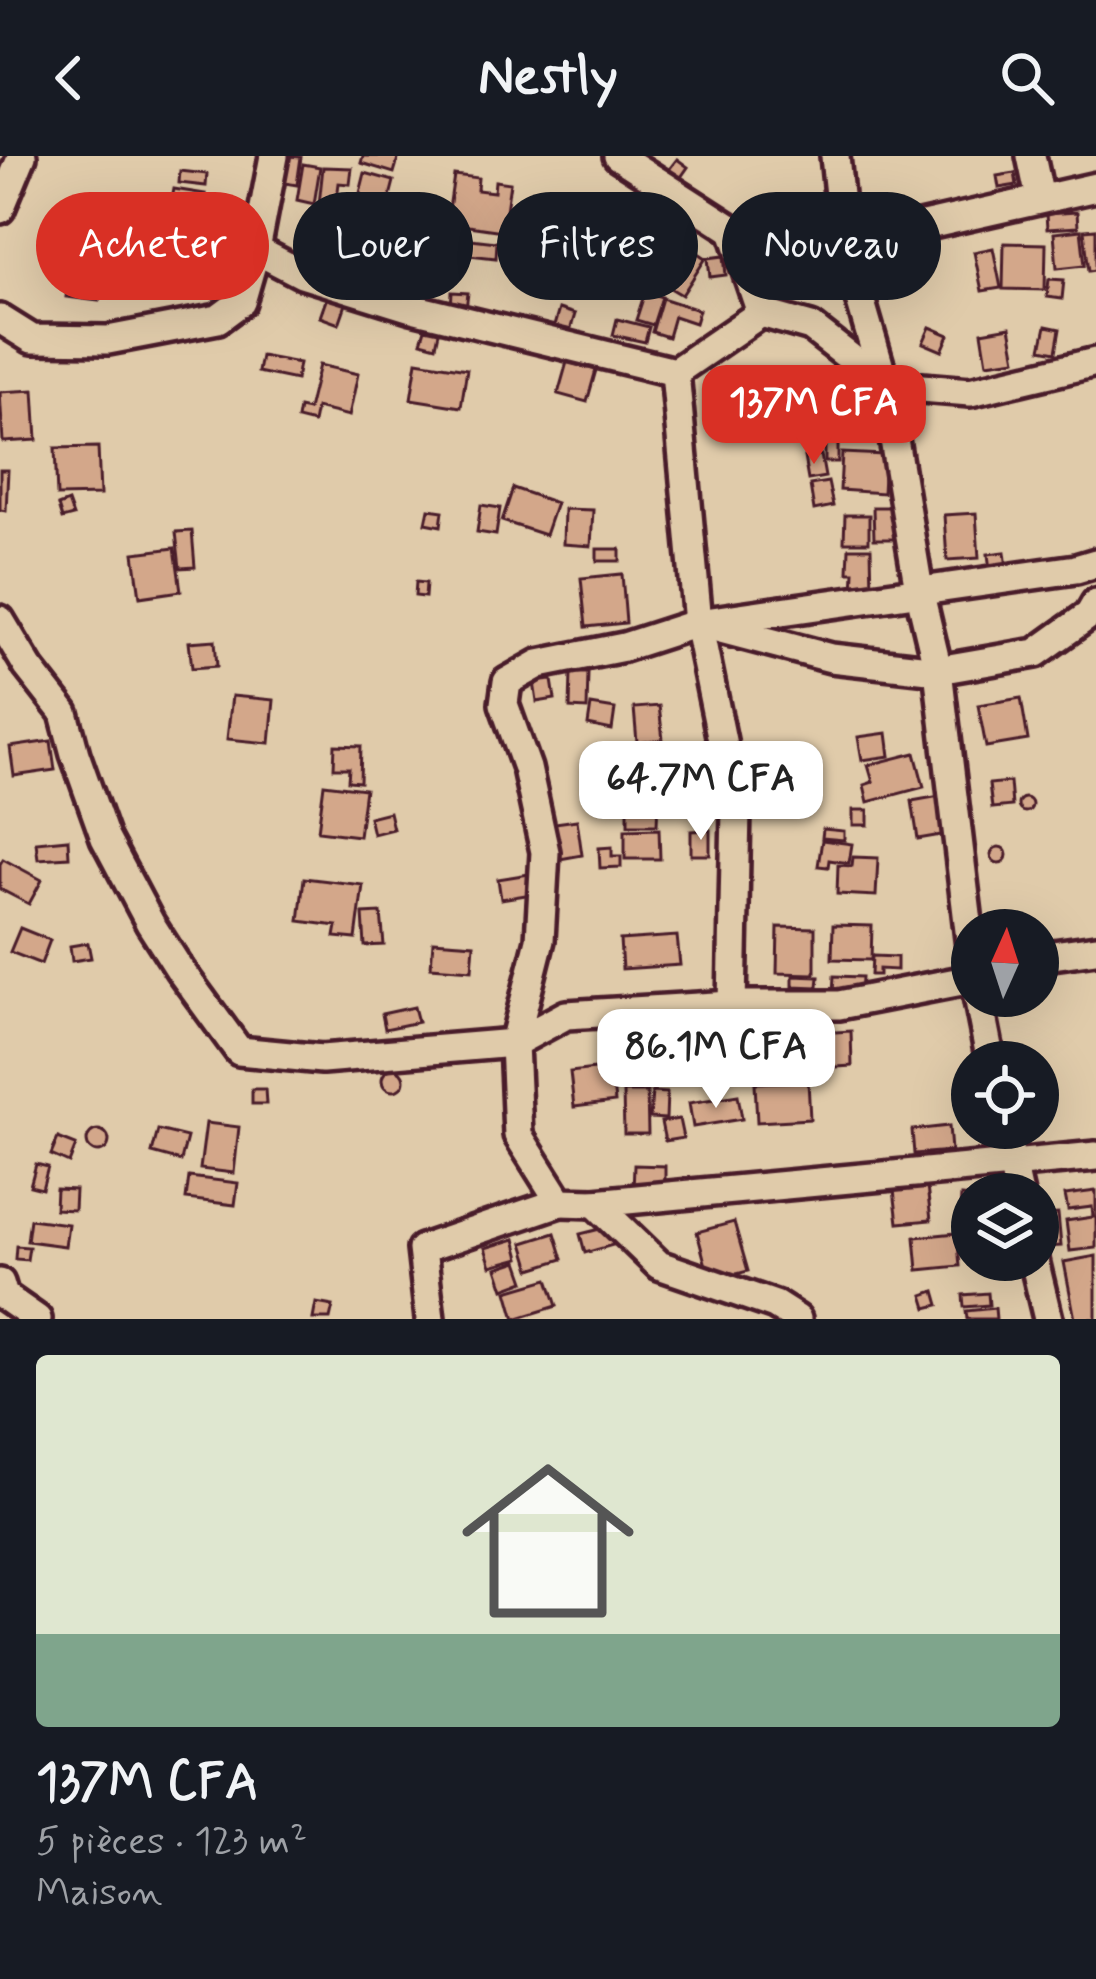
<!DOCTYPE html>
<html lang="fr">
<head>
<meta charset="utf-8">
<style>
	:root { --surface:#171b24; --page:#20242c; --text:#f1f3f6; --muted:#9ea1a6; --line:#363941; --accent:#d93025 }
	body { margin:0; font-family:Mynerve,sans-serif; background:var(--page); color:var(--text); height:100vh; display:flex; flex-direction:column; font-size:45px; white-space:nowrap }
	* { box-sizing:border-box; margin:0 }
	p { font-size:39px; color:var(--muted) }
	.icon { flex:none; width:66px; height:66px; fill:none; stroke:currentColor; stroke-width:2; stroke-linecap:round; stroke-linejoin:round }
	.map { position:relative; height:1163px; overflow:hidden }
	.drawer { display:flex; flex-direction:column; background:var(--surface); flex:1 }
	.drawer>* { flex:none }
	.banner { position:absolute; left:36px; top:36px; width:1026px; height:108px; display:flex; gap:24px }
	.needle { width:78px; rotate:3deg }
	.tools { position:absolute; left:951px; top:753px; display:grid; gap:24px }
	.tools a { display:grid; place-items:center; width:108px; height:108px; border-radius:50%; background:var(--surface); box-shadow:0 12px 48px #0002; font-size:60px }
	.price { position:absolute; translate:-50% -102px; padding:0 27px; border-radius:24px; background:#fff; color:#222; font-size:39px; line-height:78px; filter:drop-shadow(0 3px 6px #0008) }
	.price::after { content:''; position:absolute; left:50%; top:72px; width:36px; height:27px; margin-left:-18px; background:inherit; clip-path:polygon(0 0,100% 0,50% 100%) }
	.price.selected { background:var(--accent); color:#fff }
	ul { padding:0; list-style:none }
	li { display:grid; align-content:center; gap:24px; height:636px; padding:0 36px }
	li+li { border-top:3px solid var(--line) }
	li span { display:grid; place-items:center; height:372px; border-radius:12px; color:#555 }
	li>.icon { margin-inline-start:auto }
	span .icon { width:216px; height:216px; fill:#fffc; stroke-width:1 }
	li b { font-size:51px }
	.chip { padding:0 42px; border-radius:54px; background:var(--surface); box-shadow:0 12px 48px #0002; font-size:42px; line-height:108px }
	.chip.selected { background:var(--accent); color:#fff }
	header { display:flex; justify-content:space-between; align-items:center; height:156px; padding:0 36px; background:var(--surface); font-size:54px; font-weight:700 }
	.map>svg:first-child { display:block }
	.building { fill:#d3a78a; stroke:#4a1f2b; stroke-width:3 }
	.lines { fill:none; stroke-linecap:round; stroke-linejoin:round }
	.street-casing { stroke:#4a1f2b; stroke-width:36 }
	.street { stroke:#e0cbaa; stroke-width:27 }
</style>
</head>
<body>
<header><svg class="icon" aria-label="back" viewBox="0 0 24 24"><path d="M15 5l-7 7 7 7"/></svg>Nestly<svg class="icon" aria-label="search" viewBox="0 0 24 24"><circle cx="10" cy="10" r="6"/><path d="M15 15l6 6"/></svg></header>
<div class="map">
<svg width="1096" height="1163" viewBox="0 0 1096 1163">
	<rect width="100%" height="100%" fill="#e0cbaa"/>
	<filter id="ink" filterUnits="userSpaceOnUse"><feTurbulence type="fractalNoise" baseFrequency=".00833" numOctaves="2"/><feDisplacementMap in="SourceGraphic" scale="24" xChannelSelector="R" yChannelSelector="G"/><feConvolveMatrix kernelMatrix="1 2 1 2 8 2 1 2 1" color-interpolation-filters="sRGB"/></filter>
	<g filter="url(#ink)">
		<g class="building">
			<path d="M288 0 301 1 297 29 285 27Z"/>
			<path d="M363 0H399L394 17 361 7Z"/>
			<path d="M677 3 688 11 679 24 667 16Z"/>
			<path d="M303 8 320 11 314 48 297 44Z"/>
			<path d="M323 11 352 12 350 28 339 27 336 50 319 48Z"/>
			<path d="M180 15 207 18 206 30 179 27Z"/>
			<path d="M365 17 394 25 386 56 371 52 373 44 359 41Z"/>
			<path d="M1015 17 1017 29 999 32 997 20Z"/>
			<path d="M454 19 478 22 477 34 494 36 495 25 510 27 503 75 447 67Z"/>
			<path d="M174 33 205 38 201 54 171 48Z"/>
			<path d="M652 50 669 56 662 73 646 67Z"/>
			<path d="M1077 56 1078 71 1047 73 1046 58Z"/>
			<path d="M213 57 235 61 231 86 209 82Z"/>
			<path d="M550 57 571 58 569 73 549 71Z"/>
			<path d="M329 68 345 75 334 100 318 93Z"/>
			<path d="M650 73 667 81 646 122 630 113Z"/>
			<path d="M1096 73V114L1089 115 1084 74Z"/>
			<path d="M1081 74 1085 109 1057 112 1054 77Z"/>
			<path d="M440 77 459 80 455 111 436 108Z"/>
			<path d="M670 79 686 88 663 130 647 122Z"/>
			<path d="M471 83 497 86 496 102 469 99Z"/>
			<path d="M1004 87 1046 88 1045 134 1003 133Z"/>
			<path d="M993 92 1001 132 982 135 974 96Z"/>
			<path d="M694 94 706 102 682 139 665 129 687 96 691 99Z"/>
			<path d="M71 98 104 102 99 145 66 141Z"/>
			<path d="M724 100 726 119 710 121 708 102Z"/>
			<path d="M124 101 136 103 134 124 122 122Z"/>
			<path d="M1049 123 1064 124 1062 143 1047 141Z"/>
			<path d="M452 136 468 137 466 153 451 151Z"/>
			<path d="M645 136 662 141 653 169 636 164Z"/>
			<path d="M327 141 346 148 339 168 320 161Z"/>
			<path d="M662 142 699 154 695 167 674 160 668 181 652 176Z"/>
			<path d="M559 153 575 158 570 175 554 170Z"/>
			<path d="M617 163 649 171 645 186 613 179Z"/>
			<path d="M1046 170 1060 173 1056 196 1041 193Z"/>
			<path d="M930 171 949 179 942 195 923 187Z"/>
			<path d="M1010 171 1016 203 987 207 982 176Z"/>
			<path d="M425 173 439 176 436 190 421 186Z"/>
			<path d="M261 200 299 207 296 224 258 216Z"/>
			<path d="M417 205 467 213 461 251 411 243Z"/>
			<path d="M567 206 596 214 587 246 558 238Z"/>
			<path d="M319 209 358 218 349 260 316 252 313 267 297 263 299 252 308 254Z"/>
			<path d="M34 234 37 284 3 286 0 236Z"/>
			<path d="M848 263H879V284L848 283Z"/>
			<rect x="825" y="280" width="13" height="26"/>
			<path d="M98 291 100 339 57 340 55 292Z"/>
			<path d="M842 297 885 299 883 337 840 334Z"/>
			<path d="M821 299 825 321 808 324 804 301Z"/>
			<path d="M0 314H8L6 355 0 354Z"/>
			<path d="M828 326 833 350 814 354 810 329Z"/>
			<path d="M513 332 556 347 545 379 502 365Z"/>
			<path d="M68 346 73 360 62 363 58 350Z"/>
			<path d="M481 349 500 352 496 379 477 376Z"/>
			<path d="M873 351H900V383H874Z"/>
			<path d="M429 353 443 355 441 370 426 367Z"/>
			<path d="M564 353 593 354 591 390 563 388Z"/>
			<path d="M976 357 979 402 947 404 944 359Z"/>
			<path d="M845 359H869V386H844Z"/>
			<path d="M192 375 195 411 180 412 176 376Z"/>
			<path d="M175 392 181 435 140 441 134 397Z"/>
			<path d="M849 392H871L872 437 853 436 854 416H848Z"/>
			<rect x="597" y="393" width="23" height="12"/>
			<path d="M1005 396 1008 420 991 422 988 398Z"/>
			<path d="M622 418 626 467 586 471 581 422Z"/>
			<path d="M416 426 426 427 425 441 415 440Z"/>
			<path d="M215 484 217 510 192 512 189 486Z"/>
			<path d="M571 517H588L587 553 570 552Z"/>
			<path d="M552 524 555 543 537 546 534 526Z"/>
			<path d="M232 540 274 544 270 587 227 583Z"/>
			<path d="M1021 542 1028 584 986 591 978 549Z"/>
			<path d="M591 549 615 553 612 574 588 569Z"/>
			<path d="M659 550 663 584 637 587 634 552Z"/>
			<path d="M887 577 890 600 862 604 858 581Z"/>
			<path d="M51 585 55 614 14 620 10 591Z"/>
			<path d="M335 589 361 590 360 626 348 625 349 612H334Z"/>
			<path d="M915 597 924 631 868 646 864 629 873 626 868 609Z"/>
			<path d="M696 602H717V637L696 636Z"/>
			<rect x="668" y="604" width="26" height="32"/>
			<path d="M1010 626 1012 650 992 652 989 628Z"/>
			<path d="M324 628 365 633 359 680 318 675Z"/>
			<path d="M940 640 947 678 918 683 912 645Z"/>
			<circle cx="1025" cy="649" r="7"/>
			<path d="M628 643H658L657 669H628Z"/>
			<rect x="853" y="654" width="15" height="15"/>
			<path d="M389 656 393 673 373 678 369 661Z"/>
			<path d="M577 664 582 699 560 703 555 667Z"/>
			<path d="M659 673 660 703H625V674Z"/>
			<path d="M823 673 844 675V684L822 682Z"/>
			<path d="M710 674V699H691V675Z"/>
			<path d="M68 683 69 701 38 703 36 686Z"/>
			<path d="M822 684 852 688 849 707 829 704 828 711 818 710Z"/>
			<circle cx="999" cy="699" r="8"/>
			<path d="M612 691V700H621V711L600 712 599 692Z"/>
			<path d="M853 701 878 702 876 740 837 738 838 709 852 710Z"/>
			<path d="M3 703 42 724 29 748 0 733V708Z"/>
			<path d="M529 718 532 738 501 743 498 723Z"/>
			<path d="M304 722 363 729 356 783 335 781 337 770 299 765Z"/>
			<path d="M381 757 384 789 365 790 363 758Z"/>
			<path d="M833 769 872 770 871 804 832 803Z"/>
			<path d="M778 771 815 772V818L777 817Z"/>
			<path d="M20 772 50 784 41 808 10 796Z"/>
			<path d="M677 780 680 809 622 813 620 784Z"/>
			<path d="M433 785 474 788 472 814 431 811Z"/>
			<path d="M88 787 91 802 72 805 70 790Z"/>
			<path d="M872 800 897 801V814L879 813V819H871Z"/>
			<path d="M793 820 819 821 818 831 793 830Z"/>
			<path d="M834 820 862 821 861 838 833 837Z"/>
			<path d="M414 851 418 866 385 873 382 858Z"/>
			<path d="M851 875 852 910 820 912 819 877Z"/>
			<path d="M611 911 615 946 574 951 570 916Z"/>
			<circle cx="393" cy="924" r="11"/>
			<path d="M808 925 810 963 757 966 755 927Z"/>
			<path d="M252 933H265L266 948H252Z"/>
			<path d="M623 936H647L648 978H624Z"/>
			<path d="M652 936 667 937 666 963 650 962Z"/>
			<path d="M738 939 742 963 693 971 689 947Z"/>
			<path d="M679 963 683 982 665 985 661 966Z"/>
			<path d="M206 967 239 971 234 1017 200 1013Z"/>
			<path d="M949 970 951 995 914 998 912 974Z"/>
			<path d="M158 974 187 981 181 1005 152 997Z"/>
			<circle cx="98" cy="985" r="11"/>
			<path d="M58 982 76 989 69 1007 51 999Z"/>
			<path d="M36 1008 48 1011 42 1033 30 1030Z"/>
			<path d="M634 1009 665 1010V1037L633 1036Z"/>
			<path d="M189 1021 238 1027 235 1049 186 1043Z"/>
			<path d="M927 1031 931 1064 898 1067 894 1034Z"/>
			<path d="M56 1033 75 1034 74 1054 55 1053Z"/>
			<path d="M1096 1035V1092L1070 1095 1066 1065 1093 1061 1092 1051 1068 1054 1065 1039Z"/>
			<path d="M961 1040 972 1041V1073L959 1072Z"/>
			<path d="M1058 1058 1061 1090 1046 1091 1043 1059Z"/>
			<path d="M30 1063 68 1068 65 1090 27 1085Z"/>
			<path d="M734 1066 748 1115 710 1125 697 1076Z"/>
			<path d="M608 1071 613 1089 585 1097 580 1078Z"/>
			<path d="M555 1077 563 1103 531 1113 523 1087Z"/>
			<path d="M957 1077 960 1110 918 1114 915 1081Z"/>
			<path d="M515 1083 520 1102 491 1110 485 1092Z"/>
			<path d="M16 1090 29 1091 27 1104 15 1103Z"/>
			<path d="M1096 1100V1163H1075L1064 1106Z"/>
			<path d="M518 1105 525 1125 504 1133 497 1112Z"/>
			<path d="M548 1123 557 1150 515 1163 507 1135Z"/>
			<path d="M935 1135 939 1149 927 1152 923 1139Z"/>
			<path d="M988 1137 989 1149 964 1151 963 1139Z"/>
			<path d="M316 1147 333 1150 330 1163H313Z"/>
			<path d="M995 1152 996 1163H967L966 1155Z"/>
		</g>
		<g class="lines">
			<defs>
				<g id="street">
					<path d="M618 0 733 74 844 88 1096 31"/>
					<path d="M835 0 844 88 885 229 919 434 938 514 972 800"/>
					<path d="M1031 0 1040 42"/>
					<path d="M0 53 22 0"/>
					<path d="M733 74 761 157 811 171 885 229 970 236 1096 206"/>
					<path d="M256 94 302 118 412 152 675 216 761 157"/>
					<path d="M0 163 32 183 108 184 218 163 241 146 256 94 274 0"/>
					<path d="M675 216 698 467 831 502 938 514 1036 497 1089 459 1096 447"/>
					<path d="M1096 407 1076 413 698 467 624 491 539 508 507 526 504 548 527 612 545 696 540 784 514 887 518 979 560 1046 595 1047 1096 1000"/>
					<path d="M0 464 28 511 64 557 75 598 105 682 150 767 180 814 239 895 322 903 514 887 566 859 732 849H839L972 823"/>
					<path d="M698 467 736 653 732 849"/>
					<path d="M1038 801 1096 793"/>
					<path d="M978 840 991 906"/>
					<path d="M1004 972 1019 1038"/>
					<path d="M595 1047 659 1109 775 1149 797 1163"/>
					<path d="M1034 1104 1048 1163"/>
					<path d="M0 1127 4 1140 37 1163"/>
					<path d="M430 1163 422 1093 560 1046"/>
				</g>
			</defs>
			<use href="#street" class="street-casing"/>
			<use href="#street" class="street"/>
		</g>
	</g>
</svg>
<div class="tools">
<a><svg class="needle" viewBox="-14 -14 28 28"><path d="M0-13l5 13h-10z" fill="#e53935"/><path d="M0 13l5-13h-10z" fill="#9ea1a6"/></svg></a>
<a><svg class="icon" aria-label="locate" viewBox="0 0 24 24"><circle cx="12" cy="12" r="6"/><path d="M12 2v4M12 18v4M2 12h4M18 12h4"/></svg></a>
<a><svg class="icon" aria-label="layers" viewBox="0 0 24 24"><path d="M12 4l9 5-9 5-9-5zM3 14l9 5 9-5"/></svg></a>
</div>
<b class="price selected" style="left:814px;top:311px">137M CFA</b>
<b class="price" style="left:701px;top:687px">64.7M CFA</b>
<b class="price" style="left:716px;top:955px">86.1M CFA</b>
<div class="banner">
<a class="chip selected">Acheter</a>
<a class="chip">Louer</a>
<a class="chip">Filtres</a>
<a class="chip">Nouveau</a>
</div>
</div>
<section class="drawer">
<ul>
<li><span style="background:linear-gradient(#dfe7d0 75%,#7fa58c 0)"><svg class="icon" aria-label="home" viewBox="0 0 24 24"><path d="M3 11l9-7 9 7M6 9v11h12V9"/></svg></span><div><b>137M CFA</b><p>5 pièces · 123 m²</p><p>Maison</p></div></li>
</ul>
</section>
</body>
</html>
